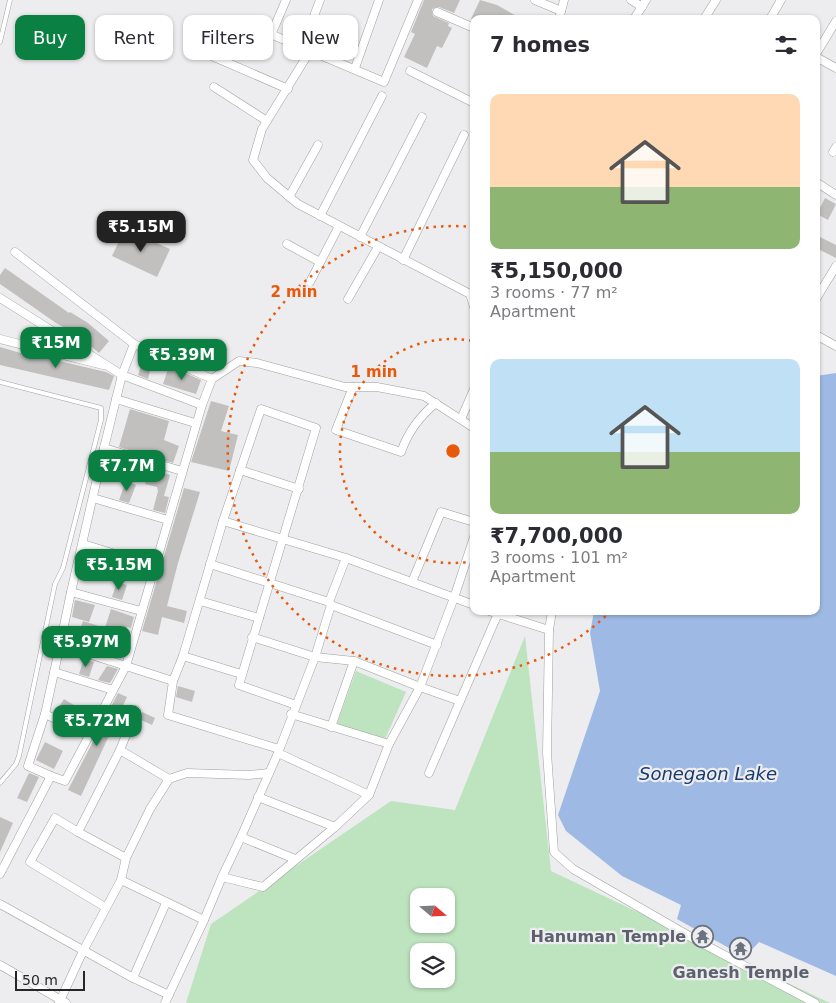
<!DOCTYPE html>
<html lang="en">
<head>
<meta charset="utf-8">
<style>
	:root { --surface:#fff; --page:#f7f7f7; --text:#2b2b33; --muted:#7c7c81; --accent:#0b8043 }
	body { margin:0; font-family:"DejaVu Sans",sans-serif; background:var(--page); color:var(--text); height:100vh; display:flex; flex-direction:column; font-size:19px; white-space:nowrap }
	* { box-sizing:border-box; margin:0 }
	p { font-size:16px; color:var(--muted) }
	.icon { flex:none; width:28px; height:28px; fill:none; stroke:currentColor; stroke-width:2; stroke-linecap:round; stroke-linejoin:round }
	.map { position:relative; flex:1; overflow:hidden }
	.details { position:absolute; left:470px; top:15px; width:350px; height:600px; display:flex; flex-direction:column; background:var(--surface); border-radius:10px; box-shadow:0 1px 4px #0004 }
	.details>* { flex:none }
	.top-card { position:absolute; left:15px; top:15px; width:380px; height:45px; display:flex; gap:10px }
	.needle { width:32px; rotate:109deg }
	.buttons { position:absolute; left:410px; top:888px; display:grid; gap:10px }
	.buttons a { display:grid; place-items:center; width:45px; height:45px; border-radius:10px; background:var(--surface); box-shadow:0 1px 4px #0004; font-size:25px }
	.scale { position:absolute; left:15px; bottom:12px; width:70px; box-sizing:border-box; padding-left:5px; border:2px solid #252626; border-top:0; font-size:14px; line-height:18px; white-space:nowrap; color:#252626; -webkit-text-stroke:4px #ededef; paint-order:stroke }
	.price { position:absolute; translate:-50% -42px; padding:0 11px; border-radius:10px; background:var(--accent); color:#fff; font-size:16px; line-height:32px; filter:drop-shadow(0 1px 2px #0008) }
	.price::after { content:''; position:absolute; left:50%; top:30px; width:15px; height:11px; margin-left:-8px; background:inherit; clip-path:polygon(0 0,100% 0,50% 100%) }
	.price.current { background:#222; color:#fff }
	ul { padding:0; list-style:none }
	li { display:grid; align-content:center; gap:10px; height:265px; padding:0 20px }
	li span { display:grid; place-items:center; height:155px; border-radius:10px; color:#555 }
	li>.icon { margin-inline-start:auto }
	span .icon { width:90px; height:90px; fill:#fffc; stroke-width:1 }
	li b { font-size:21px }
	h2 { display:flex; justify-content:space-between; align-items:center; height:60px; padding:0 20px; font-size:21px }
	.chip { padding:0 18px; border-radius:10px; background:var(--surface); box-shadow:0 1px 4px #0004; font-size:18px; line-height:45px }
	.chip.current { background:var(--accent); color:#fff }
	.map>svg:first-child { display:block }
	.green { fill:#bde3bf; fill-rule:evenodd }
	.water { fill:#9ebae4 }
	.building { fill:#c1c0bf }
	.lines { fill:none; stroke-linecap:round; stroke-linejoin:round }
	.lane-casing { stroke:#a0a0a2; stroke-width:5 }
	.street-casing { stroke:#a0a0a2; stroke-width:9 }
	.lane { stroke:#fff; stroke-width:4 }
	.street { stroke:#fff; stroke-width:8 }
	.ring { fill:none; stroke:#e8590c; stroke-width:2.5; stroke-dasharray:2.5 5 }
	.labels { text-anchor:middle; stroke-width:4.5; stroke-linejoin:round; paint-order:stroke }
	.worship-label { font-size:16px; font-weight:bold; fill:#5b616d; stroke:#ededef; text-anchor:end }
	.water-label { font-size:18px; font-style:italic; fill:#193b6f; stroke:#ededef }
	.centre { fill:#e8590c; stroke:#ededef; stroke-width:2.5 }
	.ring-label { font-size:15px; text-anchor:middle; font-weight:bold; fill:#e8590c; stroke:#ededef; stroke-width:4.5; stroke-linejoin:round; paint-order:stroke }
</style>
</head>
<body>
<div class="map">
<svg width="836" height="1003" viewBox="0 0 836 1003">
	<rect width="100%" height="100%" fill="#ededef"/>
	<g class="green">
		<path d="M525 636 551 871 830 1003H186L211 924 391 801 455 810ZM419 896H446V924H419ZM419 951H446V979H419Z"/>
		<path d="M356 671 406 692 385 739 337 724Z"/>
	</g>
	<path class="water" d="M836 373V976L759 942 745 957 677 919 681 905 622 876 566 831 558 815 600 691 590 633 594 611H816V376Z"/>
	<g class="building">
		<path d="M424 0H460L454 13 439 7 432 9 433 16 449 23 448 26 452 28 442 48 437 46 427 68 404 57 415 34 411 32Z"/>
		<path d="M480 0 497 5 522 19H471Z"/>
		<path d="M825 198 836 204 828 220 817 214Z"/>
		<path d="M125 229 170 249 157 277 112 256Z"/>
		<path d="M816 235 836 245V258L816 248Z"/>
		<path d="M5 268 69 313 70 312 88 323 109 341 99 353 78 335 56 323 13 293 0 284V275Z"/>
		<path d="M0 347 41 359 42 357 106 372 114 376 109 390 0 365Z"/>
		<path d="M144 357 153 359 148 379 138 375Z"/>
		<path d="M169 366 201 380 196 394 163 384Z"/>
		<path d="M211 401 229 406 221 431 238 435 229 471 191 462Z"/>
		<path d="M130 409 169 421 164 440 179 446 173 463 119 447Z"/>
		<path d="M109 456 126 460 121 481 103 476Z"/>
		<path d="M150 468 170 475 164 496 169 497 165 513 153 510 158 491 157 487 145 484Z"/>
		<path d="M126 481 136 485 129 503 119 500Z"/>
		<path d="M184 488 200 492 178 563 167 606 187 611 184 623 162 617 158 635 142 631Z"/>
		<path d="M110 558 121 562 115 578 105 575Z"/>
		<path d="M117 582 127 585 122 600 112 597Z"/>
		<path d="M75 600 95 605 89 622 72 617Z"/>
		<path d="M111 609 134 617 131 628 127 627 119 651 77 638 83 621 105 628Z"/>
		<path d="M84 659 94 662 89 677 79 674Z"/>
		<path d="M107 666 118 669 110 683 98 680Z"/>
		<path d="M178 686 195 691 192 702 176 697Z"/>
		<path d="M118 693 127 697 81 796 68 790Z"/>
		<path d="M64 699 90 715 83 726 57 710Z"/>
		<path d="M142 712 155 718 152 725 139 719Z"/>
		<path d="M45 742 63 751 54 769 36 760Z"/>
		<path d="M29 773 39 777 27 802 17 798Z"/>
		<path d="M0 817 13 823 0 852Z"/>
	</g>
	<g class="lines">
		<defs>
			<g id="lane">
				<path d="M0 42 10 0"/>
				<path d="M0 382 101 408V420L63 568 55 584 19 756 16 764 0 783"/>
			</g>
			<g id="street">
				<path d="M535 0 561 11"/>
				<path d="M631 0 642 7"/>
				<path d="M437 12 474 28"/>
				<path d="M559 19 564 0"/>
				<path d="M634 19 646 0"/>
				<path d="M704 19 716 0"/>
				<path d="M770 19 781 0"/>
				<path d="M237 20 384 82 418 0"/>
				<path d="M271 35 286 0"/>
				<path d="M188 42 205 53 288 89"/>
				<path d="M302 48 320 0"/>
				<path d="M310 51 262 129 253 160 267 178 298 204 470 294 474 307"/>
				<path d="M816 54 836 21"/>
				<path d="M816 57 836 68"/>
				<path d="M355 68 379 0"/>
				<path d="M410 71 474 103"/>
				<path d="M214 87 267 121"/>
				<path d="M833 152 836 147"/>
				<path d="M816 182 836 195"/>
				<path d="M289 197 318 145"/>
				<path d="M320 216 382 96"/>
				<path d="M360 237 422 117"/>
				<path d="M287 244 320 262"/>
				<path d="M15 252 134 344 212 379"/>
				<path d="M403 260 464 135"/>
				<path d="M310 282 339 226"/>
				<path d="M0 298 122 375 202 405"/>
				<path d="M348 299 378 247"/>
				<path d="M816 299 836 266"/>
				<path d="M816 335 836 346"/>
				<path d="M0 339 103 365"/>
				<path d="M353 387 336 430 401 452C408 432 420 416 436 403"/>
				<path d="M116 399 195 423"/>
				<path d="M461 419 474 389"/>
				<path d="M104 448 122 375 134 344"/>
				<path d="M240 470 299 489"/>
				<path d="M93 498 168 520"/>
				<path d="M223 521 346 558 474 605"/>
				<path d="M83 544 154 566"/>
				<path d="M210 564 329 602"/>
				<path d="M412 582 441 512 474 522"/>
				<path d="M71 592 104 448 182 471"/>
				<path d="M200 601 259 618"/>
				<path d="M331 605 437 645"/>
				<path d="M489 611 549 630 547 753 554 852 573 869 696 940 815 1003"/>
				<path d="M549 630 552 611"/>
				<path d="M252 637 315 657 354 661"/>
				<path d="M60 645 71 592 141 611"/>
				<path d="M183 656 241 674"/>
				<path d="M54 672 113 690"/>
				<path d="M173 681 168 715 279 749"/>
				<path d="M460 701 420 687 454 598 474 537"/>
				<path d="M45 714 88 735"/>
				<path d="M291 714 389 744"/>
				<path d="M120 750 169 779"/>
				<path d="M278 753 369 795"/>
				<path d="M429 773 499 611"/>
				<path d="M51 776 28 766 45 714 60 645 126 666 202 405 212 379 239 361 257 363 345 387H377L424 396 474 428"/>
				<path d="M258 797 335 827"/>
				<path d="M78 832 126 858"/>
				<path d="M241 837 278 753 315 657 331 605 329 602 346 558"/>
				<path d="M295 859 241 837 222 877 263 887 335 827 369 795 389 744 420 687 354 661 331 727"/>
				<path d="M0 874 51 776 65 781 126 666 173 681 183 656 223 521 261 409 316 428 239 685 296 705"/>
				<path d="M166 903 133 978 169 995"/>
				<path d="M0 904 133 978"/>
				<path d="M105 907 30 862 55 818 78 832 120 750 136 710"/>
				<path d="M204 920 222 877"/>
				<path d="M0 965 66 1003"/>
				<path d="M59 1003 83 951 121 880"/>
				<path d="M165 1003 204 920 121 880 126 858 150 809 169 779 187 773 249 775 269 773"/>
			</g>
		</defs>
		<use href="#lane" class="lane-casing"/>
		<use href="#street" class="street-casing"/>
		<use href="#lane" class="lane"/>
		<use href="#street" class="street"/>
	</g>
	<g class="ring">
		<path d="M473 561A112 112 0 1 1 473 341"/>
		<path d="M611 611A225 225 0 1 1 473 227"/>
	</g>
	<defs>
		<symbol id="temple-ring" viewBox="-11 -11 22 22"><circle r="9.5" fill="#ededef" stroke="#6b7280" stroke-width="1.5"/><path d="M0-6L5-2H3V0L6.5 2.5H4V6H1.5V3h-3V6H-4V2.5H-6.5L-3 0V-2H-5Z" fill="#6b7280"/></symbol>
	</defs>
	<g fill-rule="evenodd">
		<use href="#temple-ring" x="690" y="924" width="25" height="25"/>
		<use href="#temple-ring" x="728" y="936" width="25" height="25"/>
	</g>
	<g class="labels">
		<g class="worship-label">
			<text x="686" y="942">Hanuman Temple</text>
			<text x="741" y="978" text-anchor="middle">Ganesh Temple</text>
		</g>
		<g class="water-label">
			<text x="708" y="780">Sonegaon Lake</text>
		</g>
	</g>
	<circle cx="453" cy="451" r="8" class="centre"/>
	<g class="ring-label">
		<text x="294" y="297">2 min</text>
		<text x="374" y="377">1 min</text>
	</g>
</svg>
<div class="buttons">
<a><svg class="needle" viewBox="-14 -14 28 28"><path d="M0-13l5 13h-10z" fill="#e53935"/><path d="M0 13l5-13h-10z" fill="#7c7c81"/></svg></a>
<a><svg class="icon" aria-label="layers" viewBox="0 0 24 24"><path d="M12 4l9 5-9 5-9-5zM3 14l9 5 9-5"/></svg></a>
</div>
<div class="scale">50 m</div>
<b class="price current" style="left:141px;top:253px">₹5.15M</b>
<b class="price" style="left:56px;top:369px">₹15M</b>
<b class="price" style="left:182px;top:381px">₹5.39M</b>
<b class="price" style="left:127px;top:492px">₹7.7M</b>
<b class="price" style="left:119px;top:591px">₹5.15M</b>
<b class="price" style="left:86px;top:668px">₹5.97M</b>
<b class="price" style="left:97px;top:747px">₹5.72M</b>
<div class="top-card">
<a class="chip current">Buy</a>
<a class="chip">Rent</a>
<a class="chip">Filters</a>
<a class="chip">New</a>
</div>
<section class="details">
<h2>7 homes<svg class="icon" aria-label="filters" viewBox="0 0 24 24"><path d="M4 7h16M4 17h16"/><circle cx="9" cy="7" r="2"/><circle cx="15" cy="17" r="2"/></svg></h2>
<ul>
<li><span style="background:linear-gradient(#ffd9b3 60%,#8fb573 0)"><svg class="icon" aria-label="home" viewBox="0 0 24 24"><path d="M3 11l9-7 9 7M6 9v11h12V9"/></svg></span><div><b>₹5,150,000</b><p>3 rooms · 77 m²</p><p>Apartment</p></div></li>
<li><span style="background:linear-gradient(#bfe0f5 60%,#8fb573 0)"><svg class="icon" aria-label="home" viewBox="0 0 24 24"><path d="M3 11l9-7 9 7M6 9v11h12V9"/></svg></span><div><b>₹7,700,000</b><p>3 rooms · 101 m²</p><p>Apartment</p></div></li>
</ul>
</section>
</div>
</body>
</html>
